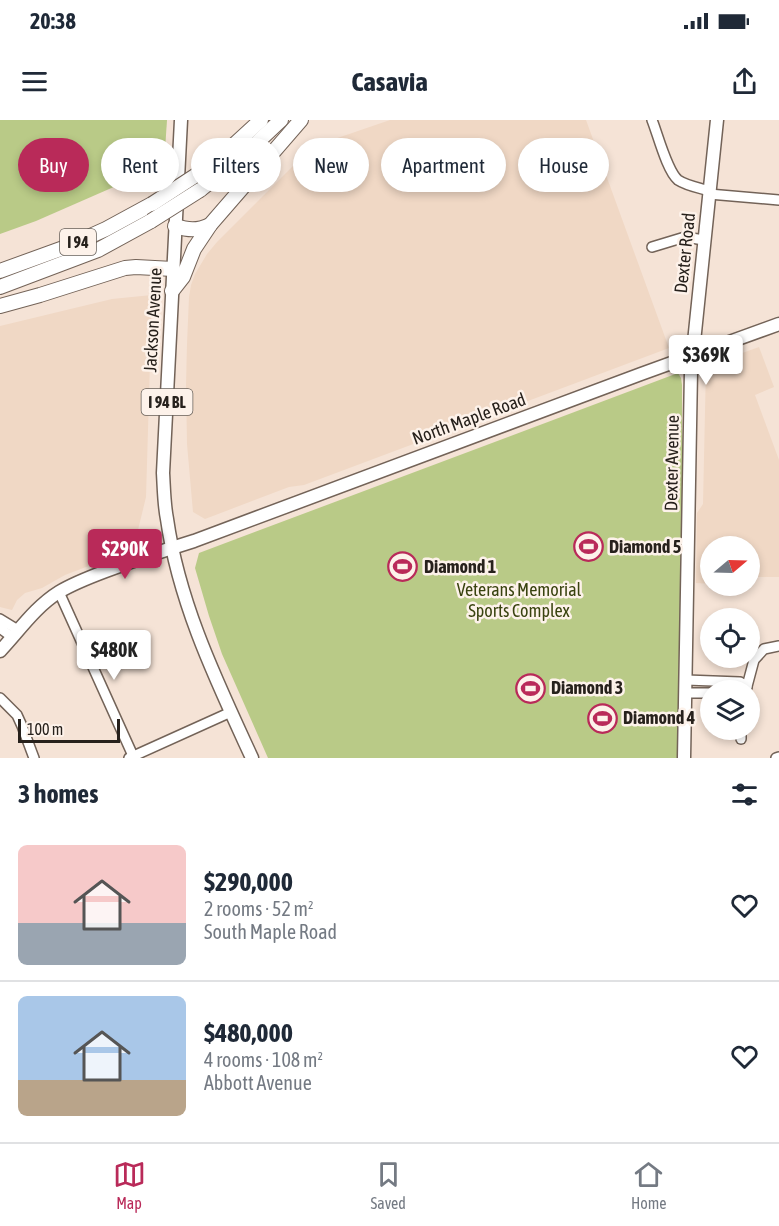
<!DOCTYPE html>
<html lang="en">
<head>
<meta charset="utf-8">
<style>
	:root { --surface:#fff; --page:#f2f2f3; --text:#1f2937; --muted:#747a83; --line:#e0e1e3; --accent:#b92a59 }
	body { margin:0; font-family:"Asap Condensed",sans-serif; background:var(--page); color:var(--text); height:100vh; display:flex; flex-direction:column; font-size:22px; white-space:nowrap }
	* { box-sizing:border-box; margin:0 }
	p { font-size:20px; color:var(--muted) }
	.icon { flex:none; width:33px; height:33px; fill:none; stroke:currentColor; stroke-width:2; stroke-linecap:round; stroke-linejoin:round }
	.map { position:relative; height:638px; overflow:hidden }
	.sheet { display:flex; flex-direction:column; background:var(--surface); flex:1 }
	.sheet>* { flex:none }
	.top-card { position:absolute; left:18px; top:18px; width:744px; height:54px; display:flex; gap:12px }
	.needle { width:39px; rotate:71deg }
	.tools { position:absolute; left:700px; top:416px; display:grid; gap:12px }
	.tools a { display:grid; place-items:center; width:60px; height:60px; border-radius:50%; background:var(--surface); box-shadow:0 3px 9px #0003; font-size:30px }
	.scale { position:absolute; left:18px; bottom:15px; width:102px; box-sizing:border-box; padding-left:6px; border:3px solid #27211c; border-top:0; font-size:16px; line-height:21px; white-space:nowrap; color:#27211c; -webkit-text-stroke:4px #fdf2ea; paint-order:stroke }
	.price { position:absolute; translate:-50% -51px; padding:0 14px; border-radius:6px; background:#fff; color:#222; font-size:20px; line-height:39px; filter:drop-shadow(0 2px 3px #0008) }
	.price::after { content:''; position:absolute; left:50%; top:36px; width:18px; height:14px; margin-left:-9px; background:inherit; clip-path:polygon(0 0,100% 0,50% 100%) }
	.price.on { background:var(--accent); color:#fff }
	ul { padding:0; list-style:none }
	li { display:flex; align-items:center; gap:18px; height:150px; padding:0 18px }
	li+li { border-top:2px solid var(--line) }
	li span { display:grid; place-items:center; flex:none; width:168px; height:120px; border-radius:9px; color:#555 }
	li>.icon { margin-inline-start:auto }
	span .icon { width:72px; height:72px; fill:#fffc; stroke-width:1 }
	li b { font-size:26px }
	h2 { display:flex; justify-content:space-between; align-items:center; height:72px; padding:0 18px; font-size:26px }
	.chip { padding:0 21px; border-radius:27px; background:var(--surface); box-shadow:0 3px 9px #0003; font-size:21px; line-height:54px }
	.chip.on { background:var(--accent); color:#fff }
	.status { display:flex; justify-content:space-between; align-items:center; height:42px; padding:0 30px; background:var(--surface); direction:ltr }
	.status svg { height:16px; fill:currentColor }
	header { display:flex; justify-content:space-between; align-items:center; height:78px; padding:0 18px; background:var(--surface); font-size:27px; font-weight:700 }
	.tabs { display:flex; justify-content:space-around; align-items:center; height:84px; border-top:2px solid var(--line); background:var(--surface); font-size:16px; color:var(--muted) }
	.tabs a { display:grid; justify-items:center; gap:3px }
	.tabs .on { color:var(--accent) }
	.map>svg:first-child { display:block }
	.built { fill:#f0d8c5 }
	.green { fill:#b9ca87 }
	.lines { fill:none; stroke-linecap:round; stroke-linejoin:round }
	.minor-casing { stroke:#736358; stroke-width:12 }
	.major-casing { stroke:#736358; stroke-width:15 }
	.highway-casing { stroke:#736358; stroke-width:16 }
	.minor { stroke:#fff; stroke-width:9 }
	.major { stroke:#fff; stroke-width:12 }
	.highway { stroke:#fff; stroke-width:14 }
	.highway-bridge-casing { stroke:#736358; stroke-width:16; stroke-linecap:butt }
	.highway-bridge { stroke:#fff; stroke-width:14 }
	.labels { text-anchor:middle; stroke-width:5; stroke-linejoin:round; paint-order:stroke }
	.shield { fill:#fdf2ea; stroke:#67605a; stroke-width:1.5 }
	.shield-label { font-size:16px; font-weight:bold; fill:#27211c }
	.street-label { font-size:18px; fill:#27211c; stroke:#fdf2ea }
	.poi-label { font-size:18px; font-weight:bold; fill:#27211c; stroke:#fdf2ea; text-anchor:start }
	.park-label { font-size:18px; fill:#39430f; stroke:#fdf2ea }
</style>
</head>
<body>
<div class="status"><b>20:38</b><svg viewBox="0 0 49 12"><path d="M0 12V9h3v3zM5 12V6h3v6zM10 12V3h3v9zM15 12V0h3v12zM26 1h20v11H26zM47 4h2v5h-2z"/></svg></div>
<header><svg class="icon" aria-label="menu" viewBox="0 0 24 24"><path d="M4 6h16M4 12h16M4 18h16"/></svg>Casavia<svg class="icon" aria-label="share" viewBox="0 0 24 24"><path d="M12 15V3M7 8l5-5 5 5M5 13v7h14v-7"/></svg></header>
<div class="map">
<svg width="779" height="638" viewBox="0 0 779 638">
	<rect width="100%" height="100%" fill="#f5e3d6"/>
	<g class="built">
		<path d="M390 0H586L669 228 304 365 289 367 205 399 193 392 187 324 186 265 187 224 189 177 191 165 195 154 207 134 217 122 305 34 320 24Z"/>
		<path d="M152 175 146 377 138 410 140 423 107 439 65 455 42 468 25 473 17 480 12 490 0 487V206L112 179Z"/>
		<path d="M759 227 774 267 755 275 779 340V457H750V426H711V464L696 463 697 393 703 384 706 246Z"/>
	</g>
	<g class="green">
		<path d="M0 0H167L164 45 36 101 0 114Z"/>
		<path d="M678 253 681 258 682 265V308L684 354 680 638H268L222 534 209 496 195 448 199 433Z"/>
	</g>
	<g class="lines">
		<defs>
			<g id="minor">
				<path d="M652 0C658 15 667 51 678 60 687 66 700 68 710 71"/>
				<path d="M709 74 779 80"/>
				<path d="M652 127 685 117 704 120"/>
				<path d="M59 472 134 638"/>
				<path d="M0 499 18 510"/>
				<path d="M0 508 12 517"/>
				<path d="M686 560 740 562 747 567 741 570"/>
				<path d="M746 570 754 540 764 529 779 526"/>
				<path d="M686 573H711"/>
				<path d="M0 578 17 595 22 606 34 638"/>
				<path d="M741 609V619"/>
				<path d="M129 638 231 592"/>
				<path d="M776 638 779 637"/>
			</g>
			<g id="major">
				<path d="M181 0 163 353C164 369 164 384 167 399 179 484 217 562 252 638"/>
				<path d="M0 531C19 511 35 487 59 472 74 463 90 457 106 451 135 440 165 430 194 421L641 254 779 204"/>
				<path d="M684 638 691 251 717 0"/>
			</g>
			<g id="highway">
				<path d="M201 52 235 24 261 0"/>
				<path d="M200 70 246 33 281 0"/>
				<path d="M175 106C188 110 197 111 210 105"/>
				<path d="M0 151 66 127 106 109 152 84"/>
				<path d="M0 167 98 130 151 101"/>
				<path d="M172 171 183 157 194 129 210 105 301 0"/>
				<path d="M0 186 40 175 125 148 136 147 173 149"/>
			</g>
		</defs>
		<use href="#minor" class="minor-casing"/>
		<use href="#major" class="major-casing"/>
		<use href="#highway" class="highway-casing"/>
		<use href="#minor" class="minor"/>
		<use href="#major" class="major"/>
		<use href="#highway" class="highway"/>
		<defs>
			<g id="highway-bridge">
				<path d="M152 84 201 52"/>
				<path d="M151 101 200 70"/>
			</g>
		</defs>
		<use href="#highway-bridge" class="highway-bridge-casing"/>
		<use href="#highway-bridge" class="highway-bridge"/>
	</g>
	<defs>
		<symbol id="stadium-ring" viewBox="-11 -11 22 22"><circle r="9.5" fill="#fdf2ea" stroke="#b92a59" stroke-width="1.5"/><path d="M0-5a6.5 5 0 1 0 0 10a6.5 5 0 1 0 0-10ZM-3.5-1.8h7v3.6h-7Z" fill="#b92a59"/></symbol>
	</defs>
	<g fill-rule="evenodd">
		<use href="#stadium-ring" x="572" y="410" width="33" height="33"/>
		<use href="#stadium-ring" x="386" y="430" width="33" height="33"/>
		<use href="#stadium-ring" x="514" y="552" width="33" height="33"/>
		<use href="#stadium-ring" x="586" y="582" width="33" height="33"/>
	</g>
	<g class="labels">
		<g class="shield">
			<rect x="60" y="109" width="36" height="26" rx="4.5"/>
			<rect x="141.5" y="269" width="51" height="26" rx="4.5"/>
		</g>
		<g class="shield-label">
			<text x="78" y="128">I 94</text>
			<text x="167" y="288">I 94 BL</text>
		</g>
		<g class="street-label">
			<text transform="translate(685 133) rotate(-84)" y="6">Dexter Road</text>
			<text transform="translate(153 200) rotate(-87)" y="6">Jackson Avenue</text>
			<text transform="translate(469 299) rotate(-20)" y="6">North Maple Road</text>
			<text transform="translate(672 343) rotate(-89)" y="6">Dexter Avenue</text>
		</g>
		<g class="poi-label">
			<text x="609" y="433">Diamond 5</text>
			<text x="424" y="453">Diamond 1</text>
			<text x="551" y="574">Diamond 3</text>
			<text x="623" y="604">Diamond 4</text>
		</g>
		<g class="park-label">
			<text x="519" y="476">Veterans Memorial<tspan x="519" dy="21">Sports Complex</tspan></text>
		</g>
	</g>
</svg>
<div class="tools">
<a><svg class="needle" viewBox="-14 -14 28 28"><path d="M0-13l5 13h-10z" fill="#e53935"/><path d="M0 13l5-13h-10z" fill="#747a83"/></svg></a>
<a><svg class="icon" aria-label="locate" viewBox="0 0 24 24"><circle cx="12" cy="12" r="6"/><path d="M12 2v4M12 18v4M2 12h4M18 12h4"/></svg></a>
<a><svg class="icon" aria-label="layers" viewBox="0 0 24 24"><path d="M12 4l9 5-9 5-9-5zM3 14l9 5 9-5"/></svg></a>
</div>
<div class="scale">100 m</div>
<b class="price" style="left:706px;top:266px">$369K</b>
<b class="price on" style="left:125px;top:460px">$290K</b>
<b class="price" style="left:114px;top:561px">$480K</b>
<div class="top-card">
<a class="chip on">Buy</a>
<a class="chip">Rent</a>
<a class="chip">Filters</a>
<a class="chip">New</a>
<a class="chip">Apartment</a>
<a class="chip">House</a>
</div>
</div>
<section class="sheet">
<h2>3 homes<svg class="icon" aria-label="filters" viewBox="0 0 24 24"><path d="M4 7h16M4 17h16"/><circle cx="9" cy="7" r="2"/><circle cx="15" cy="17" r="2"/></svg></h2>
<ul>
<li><span style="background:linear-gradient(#f6c9c9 65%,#9aa5b1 0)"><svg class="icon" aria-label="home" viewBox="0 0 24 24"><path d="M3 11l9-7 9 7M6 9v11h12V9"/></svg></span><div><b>$290,000</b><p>2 rooms · 52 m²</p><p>South Maple Road</p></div><svg class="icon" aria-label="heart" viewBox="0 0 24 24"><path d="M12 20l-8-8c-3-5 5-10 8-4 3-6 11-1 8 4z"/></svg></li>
<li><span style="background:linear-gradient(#a9c7e8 70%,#b9a48a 0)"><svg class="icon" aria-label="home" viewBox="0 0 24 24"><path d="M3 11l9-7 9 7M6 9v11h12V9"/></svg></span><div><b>$480,000</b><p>4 rooms · 108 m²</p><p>Abbott Avenue</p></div><svg class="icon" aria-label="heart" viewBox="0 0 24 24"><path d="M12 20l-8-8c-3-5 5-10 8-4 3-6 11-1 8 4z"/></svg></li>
</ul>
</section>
<nav class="tabs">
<a class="on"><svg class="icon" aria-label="map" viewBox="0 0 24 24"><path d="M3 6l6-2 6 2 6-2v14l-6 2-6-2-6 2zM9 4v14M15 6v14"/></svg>Map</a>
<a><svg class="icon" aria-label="saved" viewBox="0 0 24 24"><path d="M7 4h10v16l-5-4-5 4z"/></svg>Saved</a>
<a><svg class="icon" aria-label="home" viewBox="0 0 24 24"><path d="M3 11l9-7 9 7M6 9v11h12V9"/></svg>Home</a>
</nav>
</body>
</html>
